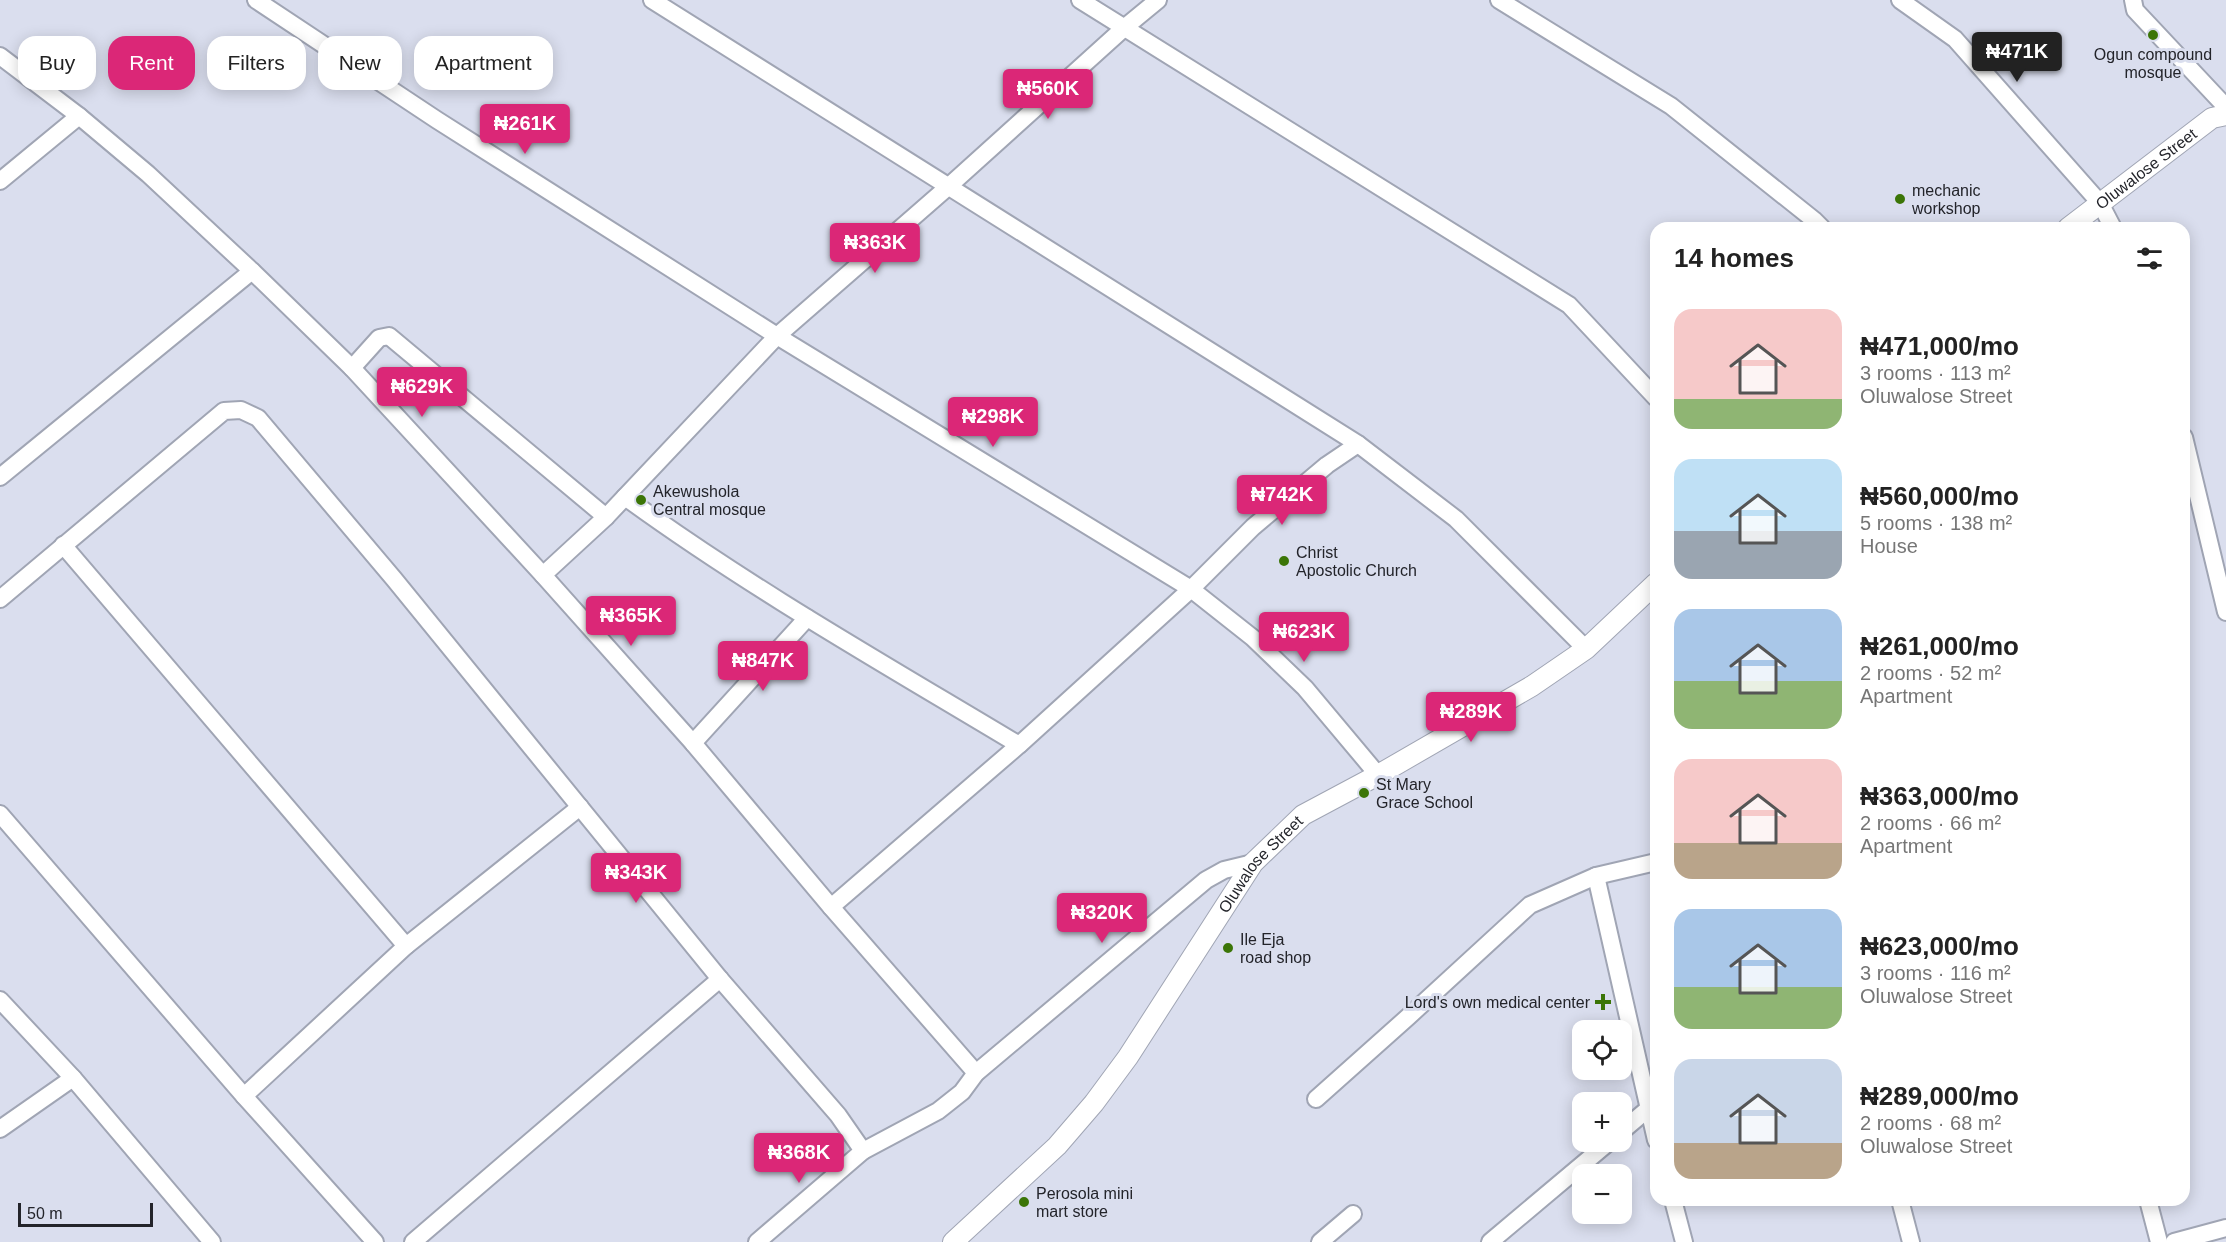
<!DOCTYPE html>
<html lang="en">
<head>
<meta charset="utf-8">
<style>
	:root { --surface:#fff; --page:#f6f6f6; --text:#222; --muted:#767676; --accent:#db2777 }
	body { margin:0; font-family:Helvetica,sans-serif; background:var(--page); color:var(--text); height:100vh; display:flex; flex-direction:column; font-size:22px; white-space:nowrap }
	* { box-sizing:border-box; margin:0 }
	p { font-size:20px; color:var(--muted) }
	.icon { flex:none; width:33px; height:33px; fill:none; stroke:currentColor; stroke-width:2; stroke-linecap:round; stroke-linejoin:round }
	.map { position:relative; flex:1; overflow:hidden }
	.details { position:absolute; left:1650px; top:222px; width:540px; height:984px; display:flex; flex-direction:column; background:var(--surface); border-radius:18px; box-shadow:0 3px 15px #0003 }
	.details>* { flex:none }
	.banner { position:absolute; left:18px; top:36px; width:570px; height:54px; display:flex; gap:12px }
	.tools { position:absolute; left:1572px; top:1020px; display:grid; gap:12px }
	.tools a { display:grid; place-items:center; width:60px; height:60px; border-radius:12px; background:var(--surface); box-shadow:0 3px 15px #0003; font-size:30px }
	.scale { position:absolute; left:18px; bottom:15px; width:135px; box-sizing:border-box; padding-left:6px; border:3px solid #23242a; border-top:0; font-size:16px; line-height:21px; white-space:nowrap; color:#23242a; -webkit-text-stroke:4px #dadeee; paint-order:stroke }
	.price { position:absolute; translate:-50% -51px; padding:0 14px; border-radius:6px; background:var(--accent); color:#fff; font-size:20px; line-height:39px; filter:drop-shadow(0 2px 3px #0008) }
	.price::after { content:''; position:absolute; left:50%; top:36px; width:18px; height:14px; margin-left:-9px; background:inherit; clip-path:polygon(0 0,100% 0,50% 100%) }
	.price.active { background:#222; color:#fff }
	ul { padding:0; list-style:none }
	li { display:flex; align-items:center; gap:18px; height:150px; padding:0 24px }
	li span { display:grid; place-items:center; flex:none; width:168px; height:120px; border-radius:18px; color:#555 }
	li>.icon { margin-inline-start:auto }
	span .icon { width:72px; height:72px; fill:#fffc; stroke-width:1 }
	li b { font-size:26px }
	h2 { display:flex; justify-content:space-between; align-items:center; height:72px; padding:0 24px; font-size:26px }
	.chip { padding:0 21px; border-radius:18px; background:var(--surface); box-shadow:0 3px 15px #0003; font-size:21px; line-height:54px }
	.chip.active { background:var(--accent); color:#fff }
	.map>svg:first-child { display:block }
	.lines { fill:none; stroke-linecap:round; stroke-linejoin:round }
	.minor-casing { stroke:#a0a5b4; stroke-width:20 }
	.tertiary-casing { stroke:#a0a5b4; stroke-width:22 }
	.minor { stroke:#fff; stroke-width:16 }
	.tertiary { stroke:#fff; stroke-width:20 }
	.poi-dot { fill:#3b7507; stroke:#dadeee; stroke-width:2 }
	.labels { text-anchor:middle; stroke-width:6; stroke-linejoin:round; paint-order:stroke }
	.poi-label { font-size:16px; fill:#23242a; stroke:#dadeee; text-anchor:start }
	.street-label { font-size:16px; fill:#23242a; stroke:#dadeee }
</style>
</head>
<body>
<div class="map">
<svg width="2226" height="1242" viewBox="0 0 2226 1242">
	<rect width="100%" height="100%" fill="#dadeee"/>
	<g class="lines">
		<defs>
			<g id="minor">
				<path d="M256 0 437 120 777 336 1191 589 1253 638 1305 688 1378 775"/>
				<path d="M652 0 1358 444 1456 519 1586 649"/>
				<path d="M1080 0 1569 305 1656 398"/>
				<path d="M1499 0 1671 106 1814 220 1822 228"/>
				<path d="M1900 0 1955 39 2100 203 2113 228"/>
				<path d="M2133 0 2135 10 2226 107"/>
				<path d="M0 56 79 116 148 174 252 271"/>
				<path d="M0 181 79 116"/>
				<path d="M352 368 379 338 389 336 606 517"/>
				<path d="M2184 437 2226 612"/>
				<path d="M0 477 252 271 352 368 543 575 693 743 831 907 976 1073"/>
				<path d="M625 497C750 588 886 665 1019 745"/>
				<path d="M63 545 406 946"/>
				<path d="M543 575 606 517 777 336 949 186 1124 28 1158 0"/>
				<path d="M0 599 224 411 241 410 258 418 394 579 720 979 838 1115 863 1151"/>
				<path d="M693 743 807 618"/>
				<path d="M0 814 244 1096 375 1242"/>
				<path d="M1596 876 1656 1140"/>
				<path d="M831 907 1019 745 1191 589 1253 527 1327 465 1358 444"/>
				<path d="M0 1000 73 1078 212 1242"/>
				<path d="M244 1096 406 946 580 807"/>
				<path d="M1316 1099 1408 1017 1530 905 1596 876 1656 862"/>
				<path d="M0 1129 73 1078"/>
				<path d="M1622 1131 1648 1109"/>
				<path d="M1673 1200 1684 1242"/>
				<path d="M1900 1200 1911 1242"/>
				<path d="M2148 1200 2159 1242"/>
				<path d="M413 1242 720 979"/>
				<path d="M757 1242 863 1151 938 1111 962 1092 976 1073 1206 880 1224 870 1253 863"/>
				<path d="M1320 1242 1353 1214"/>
				<path d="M1490 1242 1609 1142"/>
				<path d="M2174 1242 2226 1228"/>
			</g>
			<g id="tertiary">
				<path id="s1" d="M2068 228 2212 118 2226 115"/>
				<path id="s2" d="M953 1242 1057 1146 1094 1103 1128 1057 1253 863 1303 815 1378 775 1532 686 1586 649 1656 583"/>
			</g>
		</defs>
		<use href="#minor" class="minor-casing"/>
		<use href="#tertiary" class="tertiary-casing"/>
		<use href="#minor" class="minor"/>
		<use href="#tertiary" class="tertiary"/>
	</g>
	<g class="poi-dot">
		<circle cx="2153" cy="35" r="6"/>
		<circle cx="1900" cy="199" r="6"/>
		<circle cx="641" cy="500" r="6"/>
		<circle cx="1284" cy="561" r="6"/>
		<circle cx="1364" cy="793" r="6"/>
		<circle cx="1228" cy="948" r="6"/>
		<path d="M1600 993h6v6h6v6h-6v6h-6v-6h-6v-6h6z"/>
		<circle cx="1024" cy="1202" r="6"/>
	</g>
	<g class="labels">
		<g class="poi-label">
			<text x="2153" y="60" text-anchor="middle">Ogun compound<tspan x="2153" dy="18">mosque</tspan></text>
			<text x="1912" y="196">mechanic<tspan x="1912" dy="18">workshop</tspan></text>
			<text x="653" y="497">Akewushola<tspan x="653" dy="18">Central mosque</tspan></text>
			<text x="1296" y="558">Christ<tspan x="1296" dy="18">Apostolic Church</tspan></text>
			<text x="1376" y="790">St Mary<tspan x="1376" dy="18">Grace School</tspan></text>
			<text x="1240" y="945">Ile Eja<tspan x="1240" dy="18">road shop</tspan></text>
			<text x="1590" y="1008" text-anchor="end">Lord's own medical center</text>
			<text x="1036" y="1199">Perosola mini<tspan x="1036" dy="18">mart store</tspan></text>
		</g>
		<g class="street-label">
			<text dy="6" stroke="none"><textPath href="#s1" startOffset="98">Oluwalose Street</textPath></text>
			<text dy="6" stroke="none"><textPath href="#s2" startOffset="490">Oluwalose Street</textPath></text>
		</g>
	</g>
</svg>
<div class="tools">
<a><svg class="icon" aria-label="locate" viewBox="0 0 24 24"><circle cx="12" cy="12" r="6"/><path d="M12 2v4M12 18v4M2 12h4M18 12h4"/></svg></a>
<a>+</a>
<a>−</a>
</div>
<div class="scale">50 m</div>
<b class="price active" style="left:2017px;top:83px">₦471K</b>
<b class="price" style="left:1048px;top:120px">₦560K</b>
<b class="price" style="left:525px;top:155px">₦261K</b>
<b class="price" style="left:875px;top:274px">₦363K</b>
<b class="price" style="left:422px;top:418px">₦629K</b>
<b class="price" style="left:993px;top:448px">₦298K</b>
<b class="price" style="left:1282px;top:526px">₦742K</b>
<b class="price" style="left:631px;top:647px">₦365K</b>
<b class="price" style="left:1304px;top:663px">₦623K</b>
<b class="price" style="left:763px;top:692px">₦847K</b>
<b class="price" style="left:1471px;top:743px">₦289K</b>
<b class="price" style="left:636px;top:904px">₦343K</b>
<b class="price" style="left:1102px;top:944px">₦320K</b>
<b class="price" style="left:799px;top:1184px">₦368K</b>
<div class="banner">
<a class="chip">Buy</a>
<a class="chip active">Rent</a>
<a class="chip">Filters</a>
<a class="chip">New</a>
<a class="chip">Apartment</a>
</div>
<section class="details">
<h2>14 homes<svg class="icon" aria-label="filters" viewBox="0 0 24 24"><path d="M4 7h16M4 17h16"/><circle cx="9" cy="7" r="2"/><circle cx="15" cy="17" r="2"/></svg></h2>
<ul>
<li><span style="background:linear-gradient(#f6c9c9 75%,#8fb573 0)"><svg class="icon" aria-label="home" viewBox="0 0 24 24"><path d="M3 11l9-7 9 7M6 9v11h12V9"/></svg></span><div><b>₦471,000/mo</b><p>3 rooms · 113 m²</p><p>Oluwalose Street</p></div></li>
<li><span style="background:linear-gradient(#bfe0f5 60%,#9aa5b1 0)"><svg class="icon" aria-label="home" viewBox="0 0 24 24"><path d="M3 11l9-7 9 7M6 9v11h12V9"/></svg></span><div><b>₦560,000/mo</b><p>5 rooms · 138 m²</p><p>House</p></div></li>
<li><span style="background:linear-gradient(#a9c7e8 60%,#8fb573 0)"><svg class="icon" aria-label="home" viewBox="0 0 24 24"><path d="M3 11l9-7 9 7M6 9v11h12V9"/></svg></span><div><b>₦261,000/mo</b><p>2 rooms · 52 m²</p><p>Apartment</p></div></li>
<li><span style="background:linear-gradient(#f6c9c9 70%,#b9a48a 0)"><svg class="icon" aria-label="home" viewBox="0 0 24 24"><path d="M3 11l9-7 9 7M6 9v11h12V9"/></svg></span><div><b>₦363,000/mo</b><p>2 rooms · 66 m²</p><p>Apartment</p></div></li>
<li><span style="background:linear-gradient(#a9c7e8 65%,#8fb573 0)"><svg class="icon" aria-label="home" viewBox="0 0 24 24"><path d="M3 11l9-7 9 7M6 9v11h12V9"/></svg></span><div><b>₦623,000/mo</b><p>3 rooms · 116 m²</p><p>Oluwalose Street</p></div></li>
<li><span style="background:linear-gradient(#c9d6e8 70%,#b9a48a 0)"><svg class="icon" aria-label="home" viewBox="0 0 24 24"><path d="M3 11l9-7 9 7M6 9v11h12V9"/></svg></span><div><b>₦289,000/mo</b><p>2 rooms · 68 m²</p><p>Oluwalose Street</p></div></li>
</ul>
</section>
</div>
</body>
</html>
